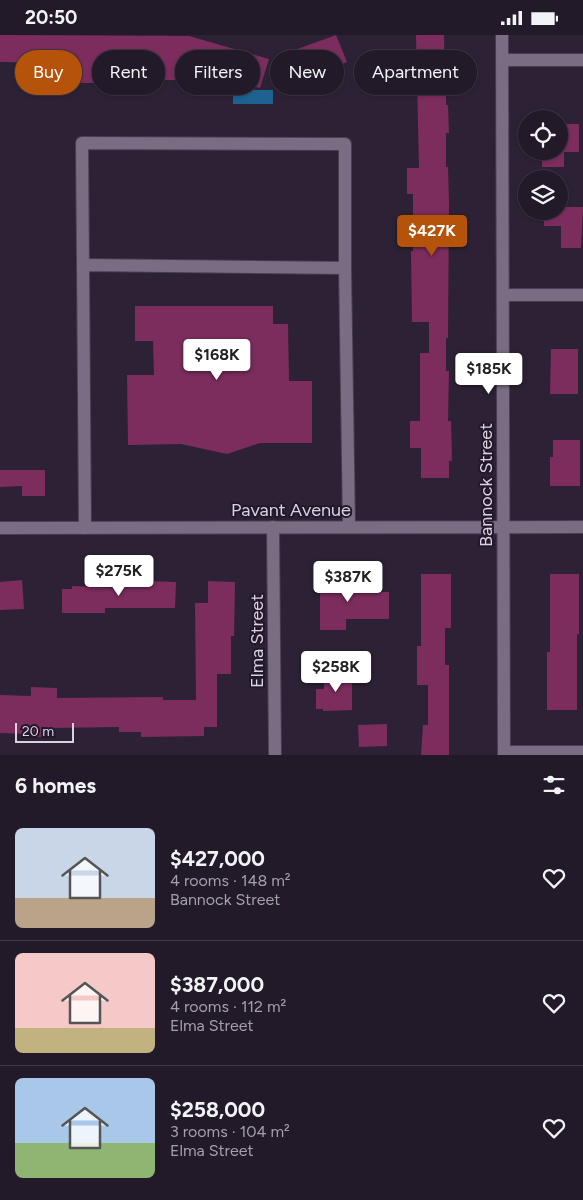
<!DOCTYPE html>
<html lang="en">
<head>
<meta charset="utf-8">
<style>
	:root { --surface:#221a28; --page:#2e2734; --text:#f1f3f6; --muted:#a2a1a8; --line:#3f3845; --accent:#b45309 }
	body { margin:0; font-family:Figtree,sans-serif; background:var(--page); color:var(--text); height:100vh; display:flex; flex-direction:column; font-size:19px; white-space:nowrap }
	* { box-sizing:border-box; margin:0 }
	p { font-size:16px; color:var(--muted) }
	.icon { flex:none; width:28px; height:28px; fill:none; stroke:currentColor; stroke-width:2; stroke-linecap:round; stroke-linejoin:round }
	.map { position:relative; height:720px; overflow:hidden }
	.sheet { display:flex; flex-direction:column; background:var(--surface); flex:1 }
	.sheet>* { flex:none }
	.guide { position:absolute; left:15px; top:15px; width:554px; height:45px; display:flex; gap:10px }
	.tools { position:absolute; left:518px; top:75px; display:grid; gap:10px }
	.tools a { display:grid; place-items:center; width:50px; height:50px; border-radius:50%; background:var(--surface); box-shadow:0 1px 4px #0004,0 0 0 1px var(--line); font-size:25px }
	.scale { position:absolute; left:15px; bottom:12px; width:59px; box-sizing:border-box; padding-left:5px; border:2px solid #d9d2df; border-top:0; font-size:14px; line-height:18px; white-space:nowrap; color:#d9d2df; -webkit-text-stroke:4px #23182b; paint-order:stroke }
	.price { position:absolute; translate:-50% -42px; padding:0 11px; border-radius:5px; background:#fff; color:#222; font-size:16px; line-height:32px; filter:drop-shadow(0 1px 2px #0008) }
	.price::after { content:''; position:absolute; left:50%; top:30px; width:15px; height:11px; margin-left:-8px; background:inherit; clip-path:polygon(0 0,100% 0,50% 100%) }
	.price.current { background:var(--accent); color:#fff }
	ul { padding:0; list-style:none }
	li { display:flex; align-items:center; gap:15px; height:125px; padding:0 15px }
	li+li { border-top:1px solid var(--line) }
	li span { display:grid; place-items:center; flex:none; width:140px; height:100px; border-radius:8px; color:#555 }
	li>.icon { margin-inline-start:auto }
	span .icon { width:60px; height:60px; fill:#fffc; stroke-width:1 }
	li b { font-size:21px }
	h2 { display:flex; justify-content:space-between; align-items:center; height:60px; padding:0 15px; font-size:21px }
	.tag { padding:0 18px; border-radius:22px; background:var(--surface); box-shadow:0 1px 4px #0004,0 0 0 1px var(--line); font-size:18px; line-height:45px }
	.tag.current { background:var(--accent); color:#fff }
	.status { display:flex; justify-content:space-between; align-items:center; height:35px; padding:0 25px; background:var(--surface); direction:ltr }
	.status svg { height:14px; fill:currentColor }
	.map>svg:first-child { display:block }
	.water { fill:#1d6290 }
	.building { fill:#7c2d5e }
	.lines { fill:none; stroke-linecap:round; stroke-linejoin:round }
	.minor-casing { stroke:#483f4f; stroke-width:14 }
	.minor { stroke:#7a6d83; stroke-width:12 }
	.labels { text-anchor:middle; stroke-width:4; stroke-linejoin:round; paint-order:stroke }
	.street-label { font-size:18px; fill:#d9d2df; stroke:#23182b }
</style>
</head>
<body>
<div class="status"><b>20:50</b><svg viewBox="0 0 49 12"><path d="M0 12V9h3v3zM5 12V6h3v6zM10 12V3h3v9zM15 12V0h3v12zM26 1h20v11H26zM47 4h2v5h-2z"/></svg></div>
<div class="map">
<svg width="583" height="720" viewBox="0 0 583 720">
	<rect width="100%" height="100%" fill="#2d2235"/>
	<rect class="water" x="233" y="55" width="40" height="14"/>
	<g class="building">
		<path d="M0 0 189 1 269 24 260 53 234 46 231 55 198 45H164V27L96 28V48H69V28L0 27Z"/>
		<path d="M336 0 347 27 293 49 281 20Z"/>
		<path d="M416 0H444L445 51H446V70H448L449 98H446V132H448L449 167 448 303H446V336H449L448 386H451L452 426H449V443H421V413H410V386H420V318H429V287H412L411 216H413V159H407V133H419Z"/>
		<path d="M559 89H579V117H564V132H542V116H559Z"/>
		<path d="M559 172H583L581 213H561V191H544V176H559Z"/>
		<path d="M135 271H273V289H288L289 346H312V408H260L227 419 181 409 128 410 127 340H154L153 306H135Z"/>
		<path d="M551 314H578V359H550Z"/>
		<path d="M553 405H580V451H550V422H553Z"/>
		<path d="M0 435H45V461H22V451L0 452Z"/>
		<path d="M320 539H353V556L389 557V584H346V595H320Z"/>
		<path d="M421 539H451V593H445V630H449V720H421L423 690H428V650H417V611H421Z"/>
		<path d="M550 539H579V599H577V675H547V617H550Z"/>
		<path d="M22 545 24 574 0 575V547Z"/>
		<path d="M146 546 176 547 175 573H105V578H62V554H72V551L125 553V547H146Z"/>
		<path d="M208 546 235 547 234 601H231V639H217V692H204V701L141 702V697H119V692L50 693V702H27V699L0 698V660L31 661V652L57 653V663L163 662V665H196L195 568H208Z"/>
		<path d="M324 638H352V675L323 676V674H316V654H324Z"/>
		<path d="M387 689V711L359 712 358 690Z"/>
	</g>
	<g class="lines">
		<defs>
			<g id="minor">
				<path d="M502 0 504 720"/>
				<path d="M502 25H583"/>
				<path d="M83 230 82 108 345 109V233"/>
				<path d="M503 260H583"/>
				<path d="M273 492 275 720"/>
				<path d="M0 493 583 492"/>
				<path d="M85 493 83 230 345 233 349 492"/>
				<path d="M504 717H583"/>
			</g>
		</defs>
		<use href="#minor" class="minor-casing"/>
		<use href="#minor" class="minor"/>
	</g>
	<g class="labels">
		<g class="street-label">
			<text transform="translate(486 450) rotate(-90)" y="6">Bannock Street</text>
			<text x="291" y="481">Pavant Avenue</text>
			<text transform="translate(257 606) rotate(-90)" y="6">Elma Street</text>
		</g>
	</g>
</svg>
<div class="tools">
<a><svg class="icon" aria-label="locate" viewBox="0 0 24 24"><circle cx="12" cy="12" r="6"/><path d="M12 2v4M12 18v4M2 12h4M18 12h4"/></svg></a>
<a><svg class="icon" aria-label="layers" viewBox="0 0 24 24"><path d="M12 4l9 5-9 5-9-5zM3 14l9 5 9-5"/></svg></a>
</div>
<div class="scale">20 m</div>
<b class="price current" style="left:432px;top:222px">$427K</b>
<b class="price" style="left:217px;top:346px">$168K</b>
<b class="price" style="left:489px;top:360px">$185K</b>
<b class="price" style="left:119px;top:562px">$275K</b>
<b class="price" style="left:348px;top:568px">$387K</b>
<b class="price" style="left:336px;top:658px">$258K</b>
<div class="guide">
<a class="tag current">Buy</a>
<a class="tag">Rent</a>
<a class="tag">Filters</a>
<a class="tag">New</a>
<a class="tag">Apartment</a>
</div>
</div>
<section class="sheet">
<h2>6 homes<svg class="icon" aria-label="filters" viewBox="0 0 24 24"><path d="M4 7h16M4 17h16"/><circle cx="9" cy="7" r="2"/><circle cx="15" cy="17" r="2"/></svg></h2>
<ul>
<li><span style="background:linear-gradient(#c9d6e8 70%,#b9a48a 0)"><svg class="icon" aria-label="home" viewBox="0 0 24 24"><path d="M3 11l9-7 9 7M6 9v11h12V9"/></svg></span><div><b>$427,000</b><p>4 rooms · 148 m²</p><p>Bannock Street</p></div><svg class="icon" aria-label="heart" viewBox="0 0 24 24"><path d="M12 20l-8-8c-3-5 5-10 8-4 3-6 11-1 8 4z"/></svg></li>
<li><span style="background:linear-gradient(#f6c9c9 75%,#c2b280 0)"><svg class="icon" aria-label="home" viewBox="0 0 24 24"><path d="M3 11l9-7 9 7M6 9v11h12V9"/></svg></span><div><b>$387,000</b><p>4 rooms · 112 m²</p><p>Elma Street</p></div><svg class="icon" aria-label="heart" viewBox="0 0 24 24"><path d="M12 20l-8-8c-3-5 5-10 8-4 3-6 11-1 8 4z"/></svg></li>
<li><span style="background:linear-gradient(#a9c7e8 65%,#8fb573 0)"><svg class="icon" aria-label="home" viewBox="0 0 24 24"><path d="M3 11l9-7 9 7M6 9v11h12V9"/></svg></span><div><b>$258,000</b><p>3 rooms · 104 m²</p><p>Elma Street</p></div><svg class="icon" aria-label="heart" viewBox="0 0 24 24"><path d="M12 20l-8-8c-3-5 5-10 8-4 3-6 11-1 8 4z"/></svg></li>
</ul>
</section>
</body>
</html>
